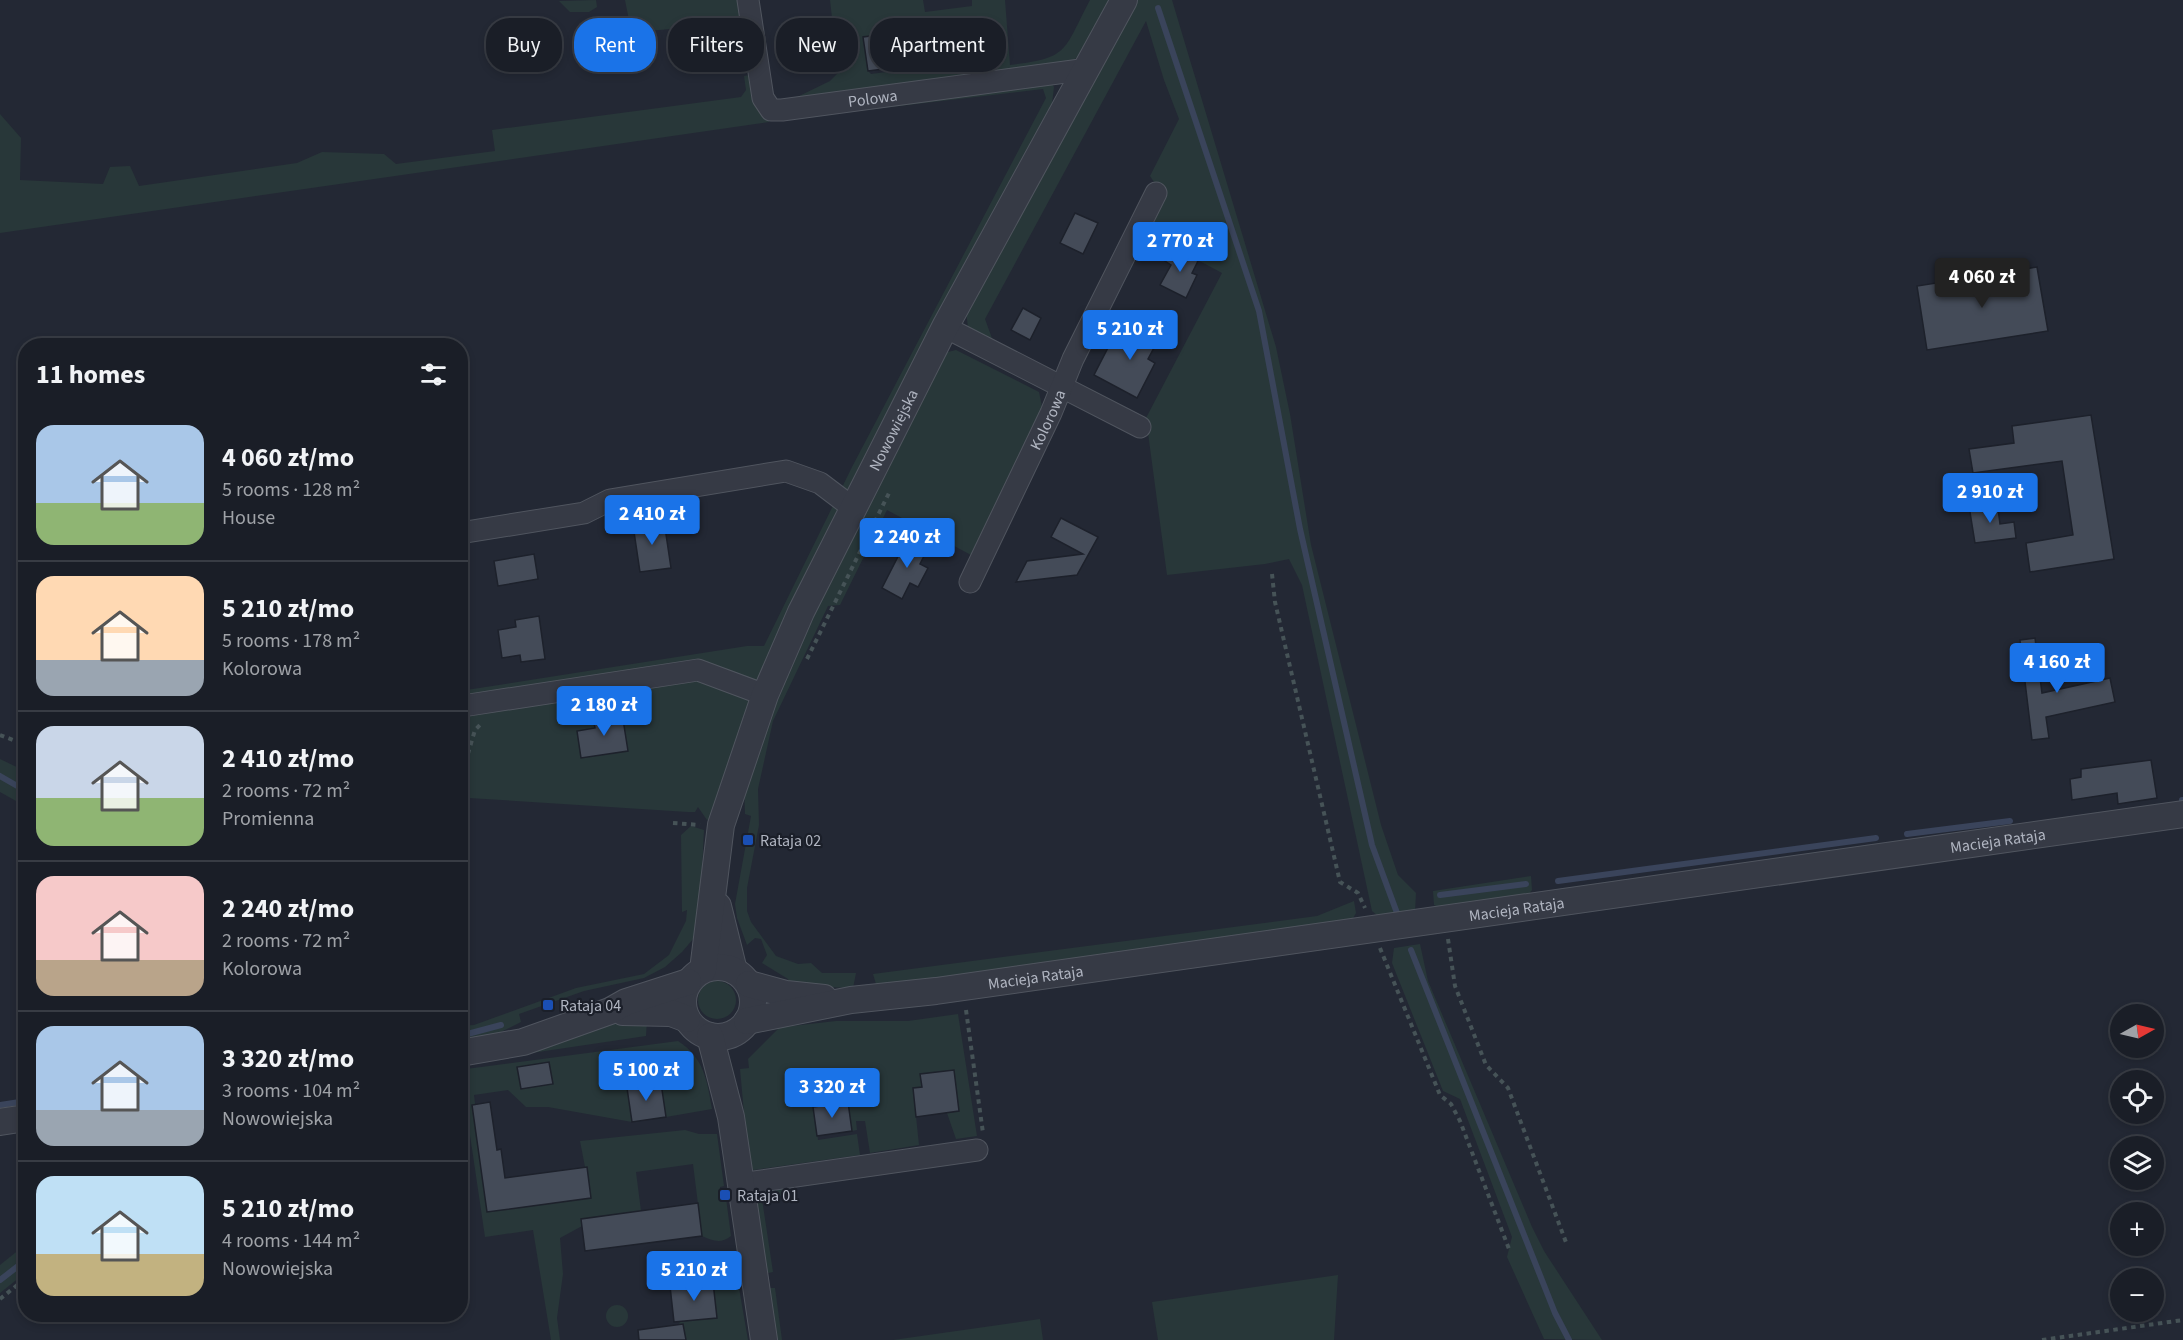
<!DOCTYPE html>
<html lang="en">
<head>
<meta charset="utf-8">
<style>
	:root { --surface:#1a1e27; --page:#272b33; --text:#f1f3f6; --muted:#9fa2a7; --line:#383c44; --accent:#1a73e8 }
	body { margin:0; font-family:"Source Sans 3",sans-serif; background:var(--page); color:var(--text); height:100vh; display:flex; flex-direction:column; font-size:22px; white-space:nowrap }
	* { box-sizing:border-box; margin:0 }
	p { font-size:20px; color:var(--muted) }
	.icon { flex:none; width:33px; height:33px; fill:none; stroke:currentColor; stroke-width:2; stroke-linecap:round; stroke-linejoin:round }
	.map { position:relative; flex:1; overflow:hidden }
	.sheet { position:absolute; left:18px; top:338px; width:450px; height:984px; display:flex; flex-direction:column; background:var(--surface); border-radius:24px; box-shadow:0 3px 9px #0003,0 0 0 2px var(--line) }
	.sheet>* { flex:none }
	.top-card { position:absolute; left:486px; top:18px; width:570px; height:54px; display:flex; gap:12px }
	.needle { width:39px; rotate:82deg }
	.buttons { position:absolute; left:2110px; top:1004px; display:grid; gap:12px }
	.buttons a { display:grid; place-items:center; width:54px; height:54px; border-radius:50%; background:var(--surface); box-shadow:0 3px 9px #0003,0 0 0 2px var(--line); font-size:30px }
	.price { position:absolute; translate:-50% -51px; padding:0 14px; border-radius:6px; background:var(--accent); color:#fff; font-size:20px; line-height:39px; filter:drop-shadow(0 2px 3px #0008) }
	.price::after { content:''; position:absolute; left:50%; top:36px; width:18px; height:14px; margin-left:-9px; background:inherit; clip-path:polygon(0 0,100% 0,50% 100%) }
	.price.selected { background:#222; color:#fff }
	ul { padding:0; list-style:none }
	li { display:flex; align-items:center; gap:18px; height:150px; padding:0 18px }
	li+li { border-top:2px solid var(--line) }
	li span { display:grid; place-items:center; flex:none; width:168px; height:120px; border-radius:18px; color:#555 }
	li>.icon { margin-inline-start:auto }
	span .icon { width:72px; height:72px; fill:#fffc; stroke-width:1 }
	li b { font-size:26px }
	h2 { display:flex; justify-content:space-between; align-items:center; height:72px; padding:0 18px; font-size:26px }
	.tag { padding:0 21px; border-radius:24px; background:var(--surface); box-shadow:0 3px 9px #0003,0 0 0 2px var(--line); font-size:21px; line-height:54px }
	.tag.selected { background:var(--accent); color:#fff }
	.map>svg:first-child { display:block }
	.green { fill:#283739; fill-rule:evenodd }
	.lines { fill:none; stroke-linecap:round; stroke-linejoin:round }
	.stream { stroke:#3a445b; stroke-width:6 }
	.building { fill:#444b58; stroke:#1d212b; stroke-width:1.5 }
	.minor-casing { stroke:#50555f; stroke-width:23 }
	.tertiary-casing { stroke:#50555f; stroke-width:28 }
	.path { stroke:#465357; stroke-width:4; stroke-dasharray:4.5 4.5; stroke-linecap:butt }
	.minor { stroke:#363a45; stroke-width:21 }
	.tertiary { stroke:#363a45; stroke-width:26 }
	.transit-dot { fill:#1a4fb4; stroke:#1b1f29; stroke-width:2 }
	.labels { text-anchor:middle; stroke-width:4.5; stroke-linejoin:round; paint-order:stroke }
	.street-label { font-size:16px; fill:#b0b5c1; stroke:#1b1f29 }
	.poi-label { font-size:16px; fill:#b0b5c1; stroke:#1b1f29; text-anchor:start }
</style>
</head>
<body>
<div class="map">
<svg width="2183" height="1340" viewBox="0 0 2183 1340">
	<rect width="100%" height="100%" fill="#232834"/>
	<g class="green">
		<path d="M596 0 597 7 589 12H570L559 1Z"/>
		<path d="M625 0H742L746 33 723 24 638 32 630 25Z"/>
		<path d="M830 0H923L925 12 972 6V0H1005L1010 65C1070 58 1063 51 1090 0H1110L1079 56 1049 79 1054 87 1052 104 754 691 715 801 712 818 707 820 698 807 695 812H688L469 798 461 743 460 691 747 646H764L852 467 1046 98 1043 89 798 118 793 99 830 81 838 73ZM894 33 899 67 917 68 871 74 868 71 864 37Z"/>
		<path d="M1134 0H1172L1276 347 1290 414 1311 545 1381 825 1398 875 1416 893 1415 912 1379 917 1372 911 1302 585 1289 559 1265 564 1167 575 1146 418 1222 273 1151 235 1162 194 1150 176 1179 119 1164 80 1146 21 985 319 993 341 968 327 966 312Z"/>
		<path d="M753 74 769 122 0 233V114L21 138 20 180 103 184 110 167 130 166 139 186 297 163 322 152 384 154 396 164 495 151 492 130 741 97 746 90 744 76Z"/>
		<path d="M956 350 1039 392 1043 411 971 555 887 510 840 605 828 606 773 721 758 789 759 825 747 888V911L751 922 776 956 798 964 811 963 822 973H856L853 988 790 986 788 979 762 963 767 955 761 939 755 938 747 945 737 918 735 904 751 816 745 814 744 785 780 688 848 544 944 353Z"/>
		<path d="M0 759 25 771V806L0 792Z"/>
		<path d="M691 826 704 830 699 932 682 952 665 967 644 978 584 991 519 1014 521 1022 489 1038 461 1041 460 1026 474 1025 576 988 644 974 669 955 686 921 687 910 682 912 681 835Z"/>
		<path d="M1531 876 1532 890 1529 894 1444 909 1434 905 1433 891Z"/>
		<path d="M1354 901 1356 913 1351 922 886 987 876 984 873 974 1317 916Z"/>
		<path d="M1420 944 1428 981 1532 1227 1544 1251 1602 1340 1544 1339 1507 1257 1512 1237 1460 1099 1443 1091 1392 963 1394 948Z"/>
		<circle cx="717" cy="1000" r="19"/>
		<path d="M958 1014 977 1136 956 1139 947 1113 959 1111 953 1070 920 1074 922 1087 913 1088 919 1145 870 1153 865 1121H856L857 1130 852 1131 834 1095 813 1097 818 1140 857 1134 860 1155 754 1170 749 1168 740 1069 749 1068 748 1059 779 1028 783 1027 836 1021H908Z"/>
		<path d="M647 1020 646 1036 497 1058 619 1022Z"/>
		<path d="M678 1041C704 1058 707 1080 712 1109L666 1117 661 1084 632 1122 548 1107H526L508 1090 474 1095 488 1212 591 1198 580 1141 685 1130 699 1134H717L724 1186 720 1187 721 1198H726L731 1236C721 1244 713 1241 702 1236L693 1164 636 1172 641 1211 581 1219 582 1226 560 1238 563 1274 557 1318 560 1340H551L533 1230 485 1237 461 1074H466V1069ZM549 1062 553 1084 521 1089 517 1067Z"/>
		<path d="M785 1188 786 1195 762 1199 773 1272 768 1273 764 1271 753 1191Z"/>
		<path d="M25 1245V1273L0 1293V1265Z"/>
		<path d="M716 1263 718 1269 735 1265 748 1340H686L683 1324H679L680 1322 717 1317 713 1282 683 1285 702 1269Z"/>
		<path d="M1338 1275 1334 1340H1158L1152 1302Z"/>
		<path d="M769 1288H775L782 1340H773Z"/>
		<circle cx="617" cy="1316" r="11"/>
		<path d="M1040 1319 1043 1340H893Z"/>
	</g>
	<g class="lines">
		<g class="stream">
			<path d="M1158 8 1259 311 1300 529 1372 845 1397 913"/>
			<path d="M0 776 26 791"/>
			<path d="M2182 800H2183"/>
			<path d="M1907 834 2010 821"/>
			<path d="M1558 881 1876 838"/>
			<path d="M1440 895 1526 884"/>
			<path d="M1411 950 1555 1313 1569 1340"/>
			<path d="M460 1036 501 1025"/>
			<path d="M0 1105 26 1101"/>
			<path d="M0 1280 26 1260"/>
		</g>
	</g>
	<g class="building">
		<path d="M894 33 899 67 868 71 863 37Z"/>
		<path d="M962 47 964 67 942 70 939 50Z"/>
		<path d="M1075 213 1098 223 1083 254 1060 243Z"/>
		<path d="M1172 247 1198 261 1192 273 1197 275 1186 298 1160 285 1171 265 1165 261Z"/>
		<path d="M2037 267 2048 331 1927 350 1917 286Z"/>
		<path d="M1023 308 1041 318 1030 340 1011 330Z"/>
		<path d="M1141 320 1163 331 1148 359 1155 363 1137 398 1094 375 1112 340 1127 348Z"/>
		<path d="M2091 415 2114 559 2030 572 2026 543 2073 535 2062 461 1973 473 1969 449 2014 443 2012 426Z"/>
		<path d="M1997 501 2000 524 2014 522 2016 538 1975 543 1969 506Z"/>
		<path d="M1061 518 1098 537 1077 575 1016 582 1027 561 1083 554 1051 537Z"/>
		<path d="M664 521 671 568 640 572 633 525Z"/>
		<path d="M908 537 928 548 920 564 928 568 918 587 910 583 902 599 882 588Z"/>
		<path d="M534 554 538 579 498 586 494 561Z"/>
		<path d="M539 616 545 659 521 662 520 655 502 658 498 630 516 627 515 620Z"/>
		<path d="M2035 638 2042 693 2110 678 2115 702 2046 717 2049 738 2032 740 2020 640Z"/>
		<path d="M622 713 628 751 581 758 577 731 595 728 593 718Z"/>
		<path d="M2151 760 2157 798 2118 804 2117 793 2072 800 2070 779 2081 777V769Z"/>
		<path d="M549 1062 553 1084 521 1089 517 1067Z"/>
		<path d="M954 1070 959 1111 916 1117 913 1088 922 1087 920 1074Z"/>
		<path d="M661 1083 666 1117 632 1122 627 1088Z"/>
		<path d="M490 1102 497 1150 501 1149 505 1178 587 1167 591 1198 487 1212 472 1105Z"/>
		<path d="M848 1102 852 1131 817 1136 813 1107Z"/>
		<path d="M698 1203 702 1236 585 1251 581 1219Z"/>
		<path d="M713 1282 717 1318 674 1322 670 1286Z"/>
		<path d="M683 1324 686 1340H639L638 1330Z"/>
	</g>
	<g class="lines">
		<defs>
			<g id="minor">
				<path id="s1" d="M748 0 763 98 771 110H782L1088 69"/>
				<path d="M945 327 1140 427"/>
				<path d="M460 533 584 513 610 500 786 471 820 483 853 508"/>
				<path id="s2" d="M970 582 1051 413 1073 359 1156 193"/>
				<path d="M469 705 698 670 765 695"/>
				<path d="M740 1184 977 1150"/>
			</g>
			<g id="tertiary">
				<path d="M718 906 734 971"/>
				<circle cx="718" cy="1002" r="35"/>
				<path id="s3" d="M703 970 721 825 765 695 801 612 945 327 1124 0"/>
				<path d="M749 984 786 994 824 998"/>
				<path d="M623 1012 671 1013 687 1019"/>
				<path id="s4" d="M747 1021 851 1000 936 991 2183 814"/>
				<path d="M710 1036 731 1117 764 1340"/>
				<path d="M460 1053 523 1042 610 1011 626 1002 688 982"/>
				<path d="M0 1122 26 1118"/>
			</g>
		</defs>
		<use href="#minor" class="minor-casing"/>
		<use href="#tertiary" class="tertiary-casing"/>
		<g class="path">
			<path d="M1272 574 1275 602 1340 882 1358 893 1365 908"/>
			<path d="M807 659 890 491"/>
			<path d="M0 735 26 745"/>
			<path d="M460 768 464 767 475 730 482 723"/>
			<path d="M673 823 700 825"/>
			<path d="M1448 939 1455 986 1486 1065 1508 1088 1567 1245"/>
			<path d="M1380 948 1440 1095 1451 1104 1460 1121 1509 1249"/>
			<path d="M966 1010 983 1133"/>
			<path d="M0 1299 26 1278"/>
			<path d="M2042 1340 2183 1320"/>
		</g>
		<use href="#minor" class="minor"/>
		<use href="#tertiary" class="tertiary"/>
	</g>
	<g class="transit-dot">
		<rect x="742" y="834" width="12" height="12" rx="3"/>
		<rect x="542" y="999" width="12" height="12" rx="3"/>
		<rect x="719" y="1189" width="12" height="12" rx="3"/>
	</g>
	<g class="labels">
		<g class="street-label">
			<text dy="6" stroke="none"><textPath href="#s1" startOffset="216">Polowa</textPath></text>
			<text dy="6" stroke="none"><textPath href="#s2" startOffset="180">Kolorowa</textPath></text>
			<text dy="6" stroke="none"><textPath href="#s3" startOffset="578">Nowowiejska</textPath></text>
			<text dy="6" stroke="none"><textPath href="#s4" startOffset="1264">Macieja Rataja</textPath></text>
			<text dy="6" stroke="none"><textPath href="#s4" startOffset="778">Macieja Rataja</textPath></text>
			<text dy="6" stroke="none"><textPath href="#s4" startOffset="292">Macieja Rataja</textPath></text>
		</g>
		<g class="poi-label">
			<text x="760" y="846">Rataja 02</text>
			<text x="560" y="1011">Rataja 04</text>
			<text x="737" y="1201">Rataja 01</text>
		</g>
	</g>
</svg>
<div class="buttons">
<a><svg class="needle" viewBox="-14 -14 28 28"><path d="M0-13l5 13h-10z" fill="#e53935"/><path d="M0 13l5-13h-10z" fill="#9fa2a7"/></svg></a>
<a><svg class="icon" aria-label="locate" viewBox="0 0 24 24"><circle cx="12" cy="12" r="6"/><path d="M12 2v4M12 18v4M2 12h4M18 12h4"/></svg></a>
<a><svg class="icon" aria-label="layers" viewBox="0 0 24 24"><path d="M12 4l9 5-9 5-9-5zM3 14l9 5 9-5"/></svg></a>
<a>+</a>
<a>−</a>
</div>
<b class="price" style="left:1180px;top:273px">2 770 zł</b>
<b class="price selected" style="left:1982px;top:309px">4 060 zł</b>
<b class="price" style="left:1130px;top:361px">5 210 zł</b>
<b class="price" style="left:1990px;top:524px">2 910 zł</b>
<b class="price" style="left:652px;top:546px">2 410 zł</b>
<b class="price" style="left:907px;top:569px">2 240 zł</b>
<b class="price" style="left:2057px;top:694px">4 160 zł</b>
<b class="price" style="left:604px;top:737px">2 180 zł</b>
<b class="price" style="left:646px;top:1102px">5 100 zł</b>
<b class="price" style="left:832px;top:1119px">3 320 zł</b>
<b class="price" style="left:694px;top:1302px">5 210 zł</b>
<div class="top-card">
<a class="tag">Buy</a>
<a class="tag selected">Rent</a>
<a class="tag">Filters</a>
<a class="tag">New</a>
<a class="tag">Apartment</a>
</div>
<section class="sheet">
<h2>11 homes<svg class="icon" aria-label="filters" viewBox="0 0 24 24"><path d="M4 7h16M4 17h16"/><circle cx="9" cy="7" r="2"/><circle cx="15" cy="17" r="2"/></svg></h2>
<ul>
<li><span style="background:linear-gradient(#a9c7e8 65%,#8fb573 0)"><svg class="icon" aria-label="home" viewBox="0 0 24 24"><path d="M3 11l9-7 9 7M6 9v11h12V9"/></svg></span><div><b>4 060 zł/mo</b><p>5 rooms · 128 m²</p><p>House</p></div></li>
<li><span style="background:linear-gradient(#ffd9b3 70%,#9aa5b1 0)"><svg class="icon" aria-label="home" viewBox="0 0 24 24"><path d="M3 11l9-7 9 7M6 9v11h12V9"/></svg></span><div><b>5 210 zł/mo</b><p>5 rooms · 178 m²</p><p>Kolorowa</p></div></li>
<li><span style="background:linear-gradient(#c9d6e8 60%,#8fb573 0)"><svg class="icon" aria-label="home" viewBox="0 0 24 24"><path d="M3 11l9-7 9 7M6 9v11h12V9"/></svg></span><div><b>2 410 zł/mo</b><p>2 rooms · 72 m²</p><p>Promienna</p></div></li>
<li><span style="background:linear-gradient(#f6c9c9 70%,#b9a48a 0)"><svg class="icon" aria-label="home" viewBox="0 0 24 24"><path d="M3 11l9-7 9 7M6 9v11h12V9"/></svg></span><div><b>2 240 zł/mo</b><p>2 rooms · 72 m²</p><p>Kolorowa</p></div></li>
<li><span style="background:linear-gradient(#a9c7e8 70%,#9aa5b1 0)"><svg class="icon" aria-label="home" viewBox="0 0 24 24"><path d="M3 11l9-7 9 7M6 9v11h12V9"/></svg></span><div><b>3 320 zł/mo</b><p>3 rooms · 104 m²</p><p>Nowowiejska</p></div></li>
<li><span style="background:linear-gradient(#bfe0f5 65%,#c2b280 0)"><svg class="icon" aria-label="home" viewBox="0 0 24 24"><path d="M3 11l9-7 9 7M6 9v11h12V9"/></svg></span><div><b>5 210 zł/mo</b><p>4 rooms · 144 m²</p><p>Nowowiejska</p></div></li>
</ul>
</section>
</div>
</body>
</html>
